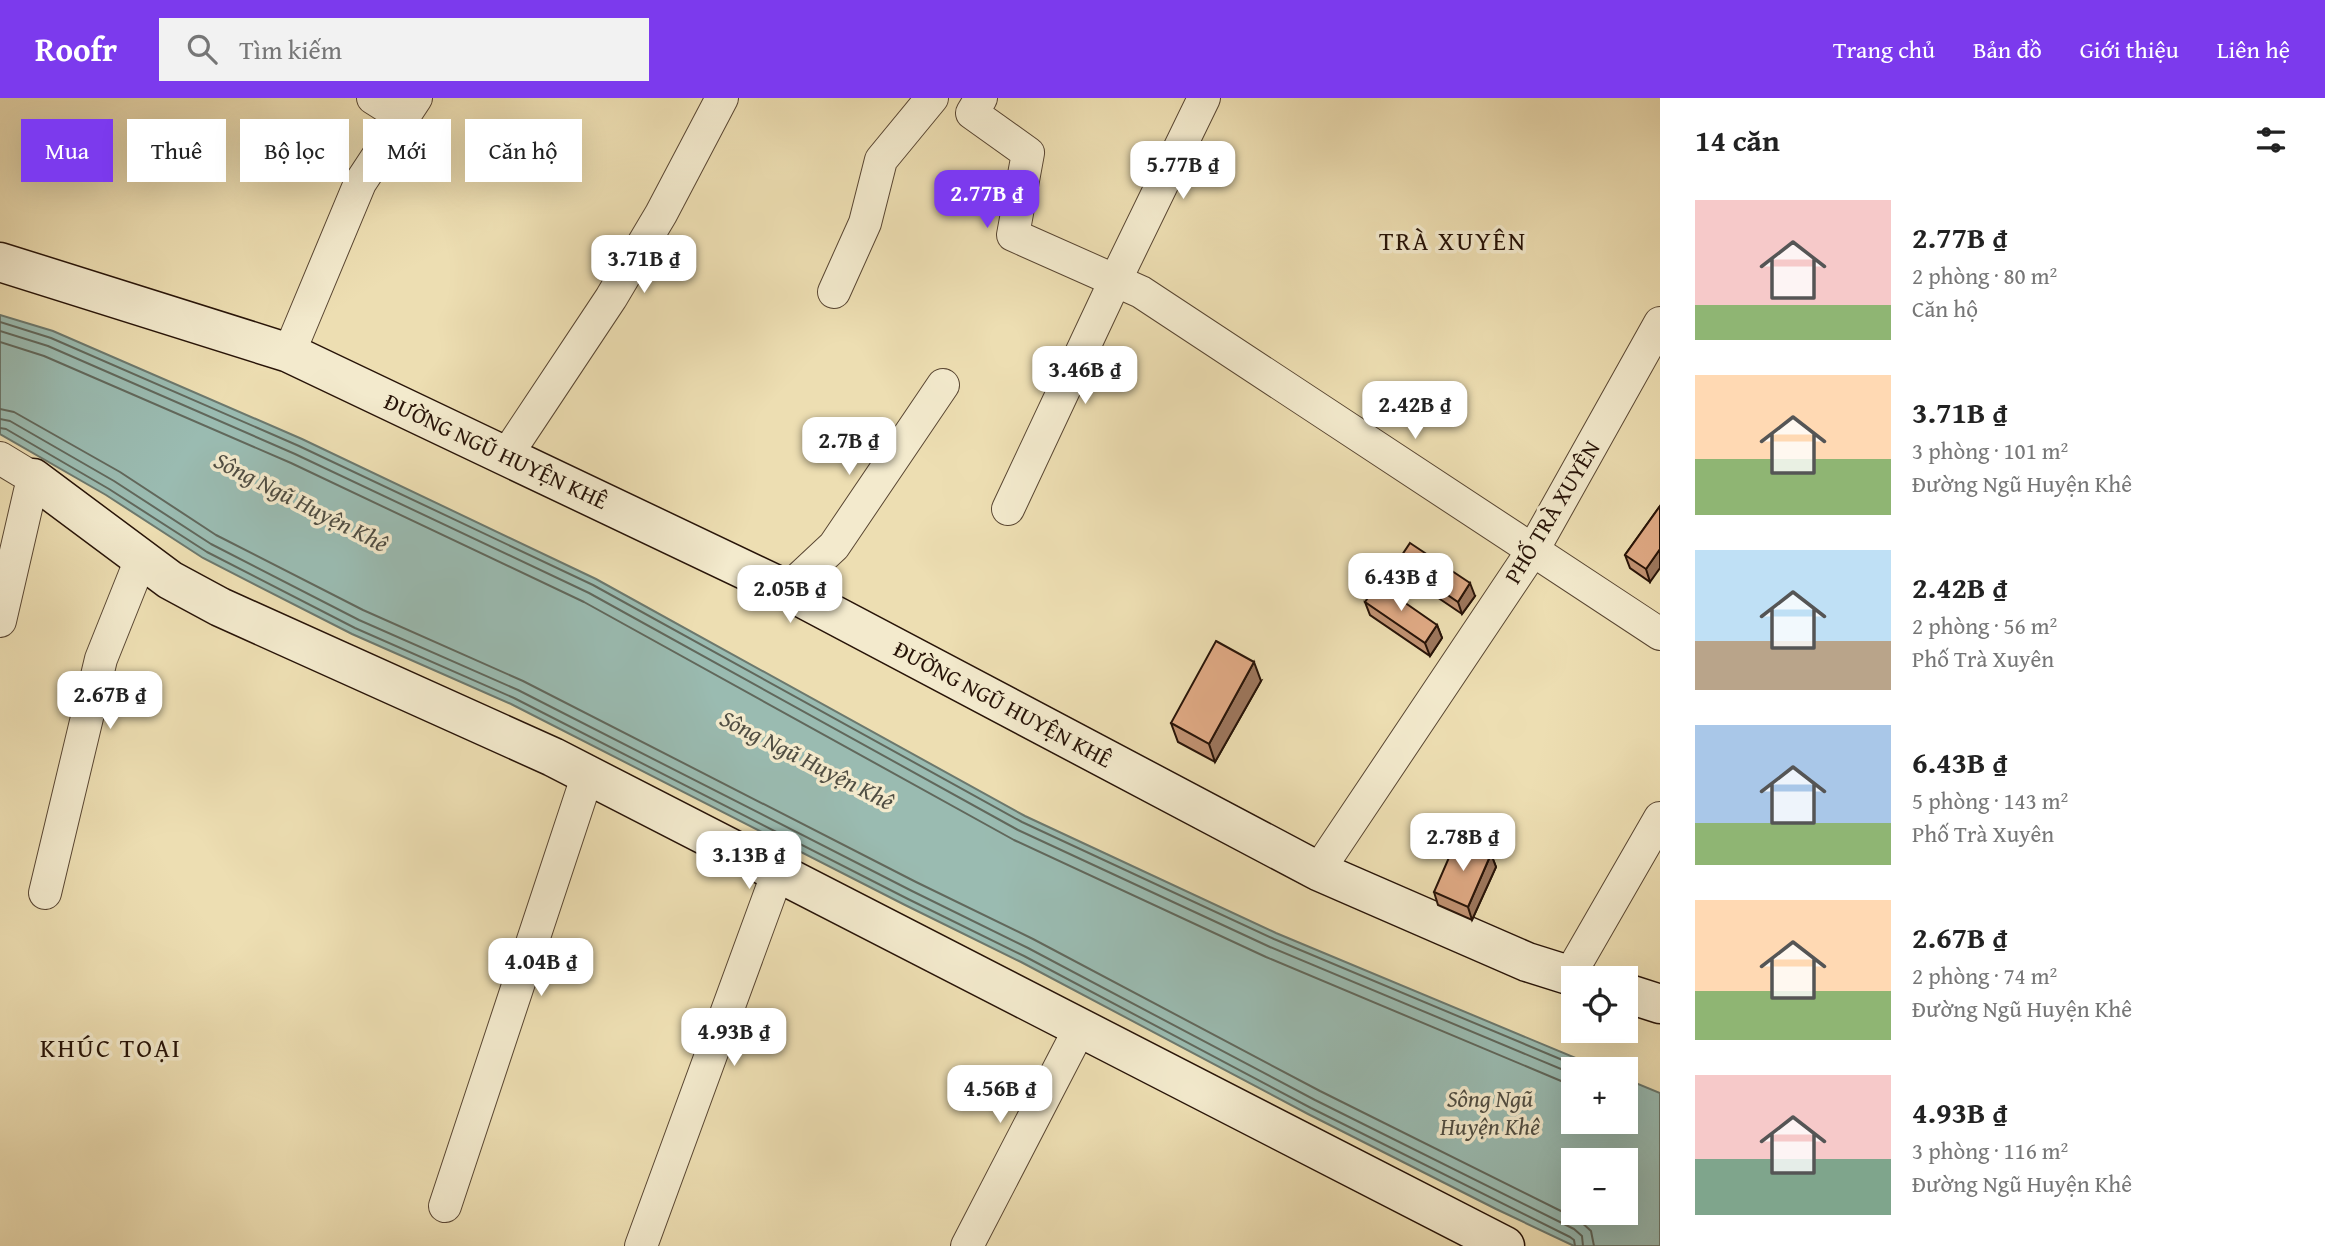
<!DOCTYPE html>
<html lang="vi">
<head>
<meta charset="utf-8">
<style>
	:root { --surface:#fff; --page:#f2f2f2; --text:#222; --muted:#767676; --accent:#7c3aed }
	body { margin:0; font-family:"Gentium Book Plus",serif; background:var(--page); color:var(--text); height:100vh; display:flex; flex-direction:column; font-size:26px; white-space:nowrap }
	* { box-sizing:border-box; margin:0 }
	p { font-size:23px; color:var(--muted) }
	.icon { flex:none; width:38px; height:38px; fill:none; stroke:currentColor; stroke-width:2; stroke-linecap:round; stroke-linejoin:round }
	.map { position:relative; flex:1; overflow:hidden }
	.sheet { display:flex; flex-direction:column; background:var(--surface); width:665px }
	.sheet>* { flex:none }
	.guide { position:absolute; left:21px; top:21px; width:665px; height:63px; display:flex; gap:14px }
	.tools { position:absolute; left:1561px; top:868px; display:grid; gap:14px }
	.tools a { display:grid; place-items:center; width:77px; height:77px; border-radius:0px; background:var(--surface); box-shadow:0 7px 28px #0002; font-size:35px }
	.price { position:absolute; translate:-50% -60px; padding:0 16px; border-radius:14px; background:#fff; color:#222; font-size:23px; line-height:46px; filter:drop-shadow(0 2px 4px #0008) }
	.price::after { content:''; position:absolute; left:50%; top:42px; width:21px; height:16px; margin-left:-10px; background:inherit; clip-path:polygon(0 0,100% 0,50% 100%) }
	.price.selected { background:var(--accent); color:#fff }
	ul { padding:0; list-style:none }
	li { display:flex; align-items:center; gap:21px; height:175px; padding:0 35px }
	li span { display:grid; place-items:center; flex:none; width:196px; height:140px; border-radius:0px; color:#555 }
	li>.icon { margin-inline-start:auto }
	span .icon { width:84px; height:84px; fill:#fffc; stroke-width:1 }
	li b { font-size:30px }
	h2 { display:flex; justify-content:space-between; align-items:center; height:84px; padding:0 35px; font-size:30px }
	.tag { padding:0 24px; border-radius:0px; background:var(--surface); box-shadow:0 7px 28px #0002; font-size:24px; line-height:63px }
	.tag.selected { background:var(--accent); color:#fff }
	header { display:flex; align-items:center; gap:42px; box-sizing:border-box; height:98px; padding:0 35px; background:var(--accent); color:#fff }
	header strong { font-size:33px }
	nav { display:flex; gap:38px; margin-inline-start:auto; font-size:24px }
	.search { width:490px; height:63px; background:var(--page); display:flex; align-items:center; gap:18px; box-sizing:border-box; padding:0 24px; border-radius:0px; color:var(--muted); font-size:26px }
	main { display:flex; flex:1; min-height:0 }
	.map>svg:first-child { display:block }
	.water { fill:#9abbb1; stroke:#6c786d; stroke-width:2; fill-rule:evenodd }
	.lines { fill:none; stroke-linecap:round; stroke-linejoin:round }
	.shore { stroke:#61685c; stroke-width:2 }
	.street-casing { stroke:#594632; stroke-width:34 }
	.secondary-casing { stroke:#281408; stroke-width:41 }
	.street { stroke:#f3eacd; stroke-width:32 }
	.secondary { stroke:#f3eacd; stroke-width:38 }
	.wall { fill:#c19272; stroke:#281408; stroke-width:2 }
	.shaded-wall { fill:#9d775d; stroke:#281408; stroke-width:2 }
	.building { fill:#e0aa85; stroke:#281408; stroke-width:2 }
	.labels { text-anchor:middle; stroke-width:7; stroke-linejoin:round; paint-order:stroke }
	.street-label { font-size:23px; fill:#281408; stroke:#f3eacd }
	.water-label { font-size:24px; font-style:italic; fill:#504e43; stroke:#f3eacd }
	.quarter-label { font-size:26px; letter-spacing:2px; fill:#281408; stroke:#f3eacd }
</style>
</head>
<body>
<header>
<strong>Roofr</strong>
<div class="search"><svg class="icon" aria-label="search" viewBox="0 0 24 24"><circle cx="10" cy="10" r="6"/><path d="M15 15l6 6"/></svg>Tìm kiếm</div>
<nav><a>Trang chủ</a><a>Bản đồ</a><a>Giới thiệu</a><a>Liên hệ</a></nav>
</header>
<main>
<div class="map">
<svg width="1660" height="1148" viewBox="0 0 1660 1148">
	<rect width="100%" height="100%" fill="#eddeb2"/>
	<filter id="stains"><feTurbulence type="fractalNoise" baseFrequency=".00286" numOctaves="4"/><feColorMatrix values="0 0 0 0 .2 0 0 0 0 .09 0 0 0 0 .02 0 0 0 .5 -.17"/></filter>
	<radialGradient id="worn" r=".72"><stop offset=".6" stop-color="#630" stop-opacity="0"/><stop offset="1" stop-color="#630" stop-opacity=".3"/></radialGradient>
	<path class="water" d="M0 217 53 233 302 341 596 481 1025 718 1276 835 1602 971H1573V1024H1626V981L1660 995V1148H1574L1496 1111 1308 1016 1021 864 905 807 511 606 352 536 203 460 106 397 0 336ZM1573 1062H1626V1115H1573Z"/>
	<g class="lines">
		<g class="shore">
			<path d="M0 224 51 240 299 348 593 487 1022 724 1274 841 1584 971"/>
			<path d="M0 233 48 248 295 356 589 495 1018 732 1270 849 1573 976"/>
			<path d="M0 244 44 258 291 365 584 504 1014 742 1266 859 1573 988"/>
			<path d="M0 311 14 314 120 374 216 437 363 512 523 583 916 784 1033 841 1320 993 1579 1122 1591 1133 1594 1148"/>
			<path d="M0 321 10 323 114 383 211 446 359 522 518 592 912 793 1028 850 1315 1002 1574 1131 1582 1138 1583 1148"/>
			<path d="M0 330 6 331 109 391 207 454 355 530 514 600 908 801 1024 858 1311 1010 1570 1139 1574 1142 1575 1148"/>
		</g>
		<defs>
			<g id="street">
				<path d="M373 0 403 19"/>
				<path d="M981 0 972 15 1028 55 1013 137 1141 194 1660 536"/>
				<path d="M834 194 865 125 881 62 932 0"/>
				<path d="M289 255 360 85 416 0"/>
				<path d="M506 358 611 200 661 116 722 0"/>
				<path d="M0 360 33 380 0 523"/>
				<path d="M1008 411 1115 183 1204 0"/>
				<path d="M787 492 834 448 943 287"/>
				<path d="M1318 773 1533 452 1660 225"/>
				<path d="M45 795 101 561 141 461"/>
				<path d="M1569 878 1660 720"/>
				<path d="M445 1108 588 676"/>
				<path d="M641 1148 778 774"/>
				<path d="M967 1148 1080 930"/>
			</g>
			<g id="secondary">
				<path d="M0 164 289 255 783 490 1318 773 1527 864 1578 880"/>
				<path d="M33 380 170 482 220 509 553 659 1505 1148"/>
				<path d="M1626 895 1660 906"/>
			</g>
		</defs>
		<use href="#street" class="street-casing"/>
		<use href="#secondary" class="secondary-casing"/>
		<use href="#street" class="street"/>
		<use href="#secondary" class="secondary"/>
	</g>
	<g class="wall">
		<path d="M1660 408 1650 484 1630 470 1625 457Z"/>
		<path d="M1398 463 1475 498 1462 516 1403 476Z"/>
		<path d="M1365 504 1437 527 1442 540 1430 558 1370 517Z"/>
		<path d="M1261 583 1215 664 1178 644 1171 625Z"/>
		<path d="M1491 756 1496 769 1472 822 1438 807 1434 794Z"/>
	</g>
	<g class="shaded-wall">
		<path d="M1660 451V470L1650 484 1646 471Z"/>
		<path d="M1470 485 1475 498 1462 516 1458 504Z"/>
		<path d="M1437 527 1442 540 1430 558 1425 545Z"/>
		<path d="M1254 564 1261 583 1215 664 1209 646Z"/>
		<path d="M1491 756 1496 769 1472 822 1468 809Z"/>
	</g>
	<g class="building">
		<path d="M1660 408V451L1646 471 1625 457Z"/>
		<path d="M1410 445 1470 485 1458 504 1398 463Z"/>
		<path d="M1378 486 1437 527 1425 545 1365 504Z"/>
		<path d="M1216 543 1254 564 1209 646 1171 625Z"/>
		<path d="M1457 741 1491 756 1468 809 1434 794Z"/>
	</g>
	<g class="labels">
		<g class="street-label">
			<text transform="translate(496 353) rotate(25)" y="8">ĐƯỜNG NGŨ HUYỆN KHÊ</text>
			<text transform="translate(1552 414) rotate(-59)" y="8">PHỐ TRÀ XUYÊN</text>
			<text transform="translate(1003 606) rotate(28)" y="8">ĐƯỜNG NGŨ HUYỆN KHÊ</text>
		</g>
		<g class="water-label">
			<text transform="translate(301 404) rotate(27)" y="8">Sông Ngũ Huyện Khê</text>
			<text transform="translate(807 662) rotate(27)" y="8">Sông Ngũ Huyện Khê</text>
			<text x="1490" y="1009">Sông Ngũ<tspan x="1490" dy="28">Huyện Khê</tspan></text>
		</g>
		<g class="quarter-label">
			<text x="1453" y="152">TRÀ XUYÊN</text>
			<text x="111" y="959">KHÚC TOẠI</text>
		</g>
	</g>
	<rect width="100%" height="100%" filter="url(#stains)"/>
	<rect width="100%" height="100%" fill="url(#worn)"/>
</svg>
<div class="tools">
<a><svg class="icon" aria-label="locate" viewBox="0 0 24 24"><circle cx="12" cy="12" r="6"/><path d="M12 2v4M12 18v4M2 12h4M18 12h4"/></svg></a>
<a>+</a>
<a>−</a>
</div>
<b class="price" style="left:1183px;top:103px">5.77B ₫</b>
<b class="price selected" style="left:987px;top:132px">2.77B ₫</b>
<b class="price" style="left:644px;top:197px">3.71B ₫</b>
<b class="price" style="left:1085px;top:308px">3.46B ₫</b>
<b class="price" style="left:1415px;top:343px">2.42B ₫</b>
<b class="price" style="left:849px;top:379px">2.7B ₫</b>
<b class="price" style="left:1401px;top:515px">6.43B ₫</b>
<b class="price" style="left:790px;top:527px">2.05B ₫</b>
<b class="price" style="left:110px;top:633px">2.67B ₫</b>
<b class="price" style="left:1463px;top:775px">2.78B ₫</b>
<b class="price" style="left:749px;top:793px">3.13B ₫</b>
<b class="price" style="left:541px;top:900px">4.04B ₫</b>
<b class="price" style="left:734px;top:970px">4.93B ₫</b>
<b class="price" style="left:1000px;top:1027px">4.56B ₫</b>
<div class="guide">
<a class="tag selected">Mua</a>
<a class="tag">Thuê</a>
<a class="tag">Bộ lọc</a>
<a class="tag">Mới</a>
<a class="tag">Căn hộ</a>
</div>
</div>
<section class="sheet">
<h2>14 căn<svg class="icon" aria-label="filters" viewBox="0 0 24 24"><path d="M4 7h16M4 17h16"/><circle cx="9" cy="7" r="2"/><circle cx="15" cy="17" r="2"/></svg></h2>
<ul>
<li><span style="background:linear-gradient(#f6c9c9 75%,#8fb573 0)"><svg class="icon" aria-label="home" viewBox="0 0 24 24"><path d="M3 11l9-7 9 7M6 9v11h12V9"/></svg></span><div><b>2.77B ₫</b><p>2 phòng · 80 m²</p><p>Căn hộ</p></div></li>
<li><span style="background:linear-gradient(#ffd9b3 60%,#8fb573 0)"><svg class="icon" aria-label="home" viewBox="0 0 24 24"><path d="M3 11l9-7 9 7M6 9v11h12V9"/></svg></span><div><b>3.71B ₫</b><p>3 phòng · 101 m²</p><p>Đường Ngũ Huyện Khê</p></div></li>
<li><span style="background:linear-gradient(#bfe0f5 65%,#b9a48a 0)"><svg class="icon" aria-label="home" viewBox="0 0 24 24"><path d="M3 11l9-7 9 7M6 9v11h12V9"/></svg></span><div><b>2.42B ₫</b><p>2 phòng · 56 m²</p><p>Phố Trà Xuyên</p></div></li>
<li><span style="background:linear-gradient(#a9c7e8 70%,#8fb573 0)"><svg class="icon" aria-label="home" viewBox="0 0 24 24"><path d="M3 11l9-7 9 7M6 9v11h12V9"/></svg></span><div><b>6.43B ₫</b><p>5 phòng · 143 m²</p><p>Phố Trà Xuyên</p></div></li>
<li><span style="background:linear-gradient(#ffd9b3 65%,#8fb573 0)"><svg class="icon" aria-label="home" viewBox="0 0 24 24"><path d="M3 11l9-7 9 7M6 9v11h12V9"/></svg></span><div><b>2.67B ₫</b><p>2 phòng · 74 m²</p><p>Đường Ngũ Huyện Khê</p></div></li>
<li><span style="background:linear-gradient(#f6c9c9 60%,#7fa58c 0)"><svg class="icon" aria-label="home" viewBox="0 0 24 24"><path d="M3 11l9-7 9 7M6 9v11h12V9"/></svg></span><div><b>4.93B ₫</b><p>3 phòng · 116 m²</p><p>Đường Ngũ Huyện Khê</p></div></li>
</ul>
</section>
</main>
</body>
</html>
